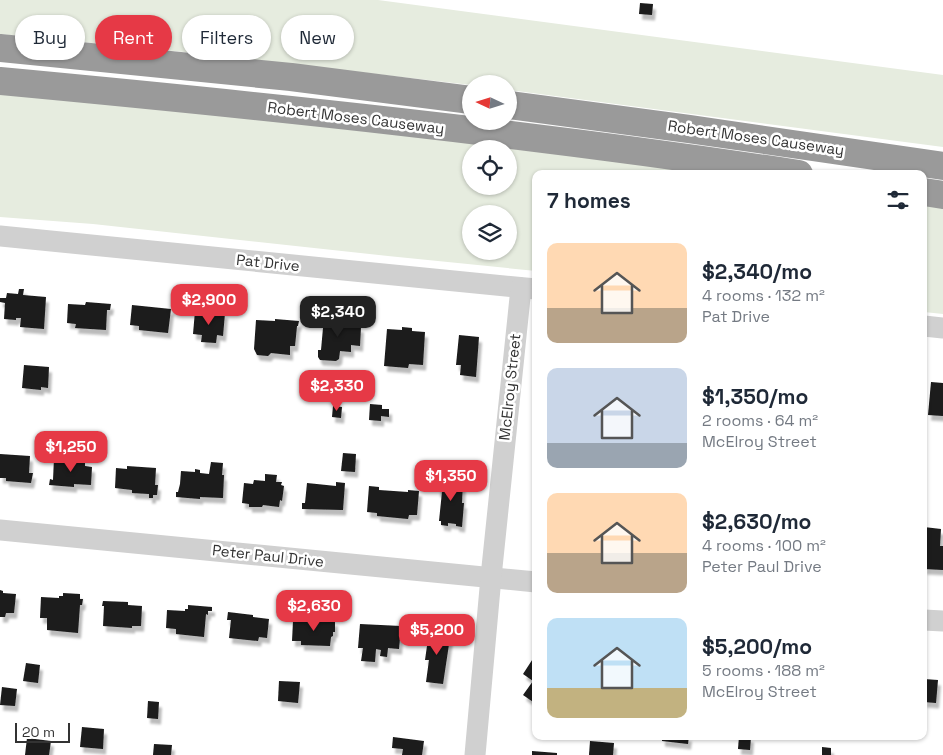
<!DOCTYPE html>
<html lang="en">
<head>
<meta charset="utf-8">
<style>
	:root { --surface:#fff; --page:#f6f6f7; --text:#1f2937; --muted:#747a83; --accent:#e63946 }
	body { margin:0; font-family:"Space Grotesk",sans-serif; background:var(--page); color:var(--text); height:100vh; display:flex; flex-direction:column; font-size:19px; white-space:nowrap }
	* { box-sizing:border-box; margin:0 }
	p { font-size:16px; color:var(--muted) }
	.icon { flex:none; width:28px; height:28px; fill:none; stroke:currentColor; stroke-width:2; stroke-linecap:round; stroke-linejoin:round }
	.map { position:relative; flex:1; overflow:hidden }
	.side { position:absolute; left:532px; top:170px; width:395px; height:570px; display:flex; flex-direction:column; background:var(--surface); border-radius:10px; box-shadow:0 1px 4px #0004 }
	.side>* { flex:none }
	.hud { position:absolute; left:15px; top:15px; width:442px; height:45px; display:flex; gap:10px }
	.needle { width:32px; rotate:274deg }
	.buttons { position:absolute; left:462px; top:75px; display:grid; gap:10px }
	.buttons a { display:grid; place-items:center; width:55px; height:55px; border-radius:50%; background:var(--surface); box-shadow:0 1px 4px #0004; font-size:25px }
	.scale { position:absolute; left:15px; bottom:12px; width:55px; box-sizing:border-box; padding-left:5px; border:2px solid #333; border-top:0; font-size:14px; line-height:18px; white-space:nowrap; color:#333; -webkit-text-stroke:4px #fff; paint-order:stroke }
	.price { position:absolute; translate:-50% -42px; padding:0 11px; border-radius:10px; background:var(--accent); color:#fff; font-size:16px; line-height:32px; filter:drop-shadow(0 1px 2px #0008) }
	.price::after { content:''; position:absolute; left:50%; top:30px; width:15px; height:11px; margin-left:-8px; background:inherit; clip-path:polygon(0 0,100% 0,50% 100%) }
	.price.on { background:#222; color:#fff }
	ul { padding:0; list-style:none }
	li { display:flex; align-items:center; gap:15px; height:125px; padding:0 15px }
	li span { display:grid; place-items:center; flex:none; width:140px; height:100px; border-radius:10px; color:#555 }
	li>.icon { margin-inline-start:auto }
	span .icon { width:60px; height:60px; fill:#fffc; stroke-width:1 }
	li b { font-size:21px }
	h2 { display:flex; justify-content:space-between; align-items:center; height:60px; padding:0 15px; font-size:21px }
	.chip { padding:0 18px; border-radius:22px; background:var(--surface); box-shadow:0 1px 4px #0004; font-size:18px; line-height:45px }
	.chip.on { background:var(--accent); color:#fff }
	.map>svg:first-child { display:block }
	.green { fill:#e6ecdf; fill-rule:evenodd }
	.building { fill:#1a1a1a; filter:url(#shadow) }
	.lines { fill:none; stroke-linecap:round; stroke-linejoin:round }
	.minor { stroke:#d0d0d0; stroke-width:21 }
	.motorway { stroke:#9a9a9a; stroke-width:28 }
	.labels { text-anchor:middle; stroke-width:5; stroke-linejoin:round; paint-order:stroke }
	.street-label { font-size:15px; fill:#333; stroke:#fff }
</style>
</head>
<body>
<div class="map">
<svg width="943" height="755" viewBox="0 0 943 755">
	<defs>
		<filter id="shadow"><feDropShadow dx="3" dy="5.5" stdDeviation="1" flood-color="#0004"/></filter>
	</defs>
	<rect width="100%" height="100%" fill="#fff"/>
	<g class="green">
		<path d="M0 0H378L943 75V147L509 90V84L471 85 184 52 0 34Z"/>
		<path d="M0 93 234 114 724 174H536V271L388 256 93 224 0 217ZM471 149H509V186H471ZM471 214H509V251H471Z"/>
		<path d="M924 205 943 208V314L924 312Z"/>
	</g>
	<g class="building">
		<path d="M640 3 653 4 652 15 639 14Z"/>
		<path d="M19 289H24L23 295 46 297 44 329 20 327 21 318H16V320L4 319 5 303 0 302V298H6L7 293 18 294Z"/>
		<path d="M86 302 111 304 110 310H107L106 330 75 328 76 324 67 323 68 304 85 305Z"/>
		<path d="M132 305 171 309 168 333 139 330V326L130 325Z"/>
		<path d="M195 311 225 313 223 336 217 335 216 343 201 342 202 335 193 334Z"/>
		<path d="M324 317 354 320V326L361 327 360 346 351 345V352L340 351 339 359 336 361 320 360 318 357V350H321Z"/>
		<path d="M275 319 299 321 298 326H297L295 346H290V355L271 353 268 356 257 355 254 349 256 320 275 321Z"/>
		<path d="M402 327 412 328V331L425 332 423 365 409 364 408 368 384 366 387 329 402 330Z"/>
		<path d="M459 335 479 337 476 377 460 375 461 365H456Z"/>
		<path d="M24 365 49 367 48 388 41 387V390L22 388Z"/>
		<path d="M931 382 943 383V416L928 415Z"/>
		<path d="M370 404 382 405V409H389V417L381 416V421L369 420Z"/>
		<path d="M333 406 342 407 341 418 332 417Z"/>
		<path d="M343 453 356 454 355 472 341 471Z"/>
		<path d="M0 454 30 456 29 473H33L31 483 6 481V478H0Z"/>
		<path d="M54 458 85 461V466L92 467 91 485 74 484V487L49 485 50 479 53 480Z"/>
		<path d="M211 462 223 463 222 475H224L223 498 200 497V499L176 497V492H178L180 484 181 471 195 472V469L200 470V473L209 474Z"/>
		<path d="M127 466 156 468 155 485H158L157 495H153V498H149V494L132 493V490L115 488 116 468 127 469Z"/>
		<path d="M265 474 277 475 276 482H282L281 485 284 486 282 501 280 500 279 507 263 505 262 507H249V504L242 503 244 483 253 484 254 480 265 481Z"/>
		<path d="M439 477 463 481 462 503H464L462 527 456 526V524L448 523V526L441 525V521H439L442 492H437Z"/>
		<path d="M336 482 345 483 343 510 302 509V503H305L307 483 336 486Z"/>
		<path d="M369 486 379 487V490L408 492V490L419 491 417 515H409L408 519 377 516V513L367 512Z"/>
		<path d="M924 527 941 529 940 546H943V570L924 569Z"/>
		<path d="M0 590 3 591V593L16 594 14 613H6L5 617H0Z"/>
		<path d="M63 593 80 594V599H83L82 605H80L78 633 47 630V618H40L41 597 59 598V596H63Z"/>
		<path d="M103 601 128 602V605L142 606 141 626H132V628L103 626 104 606H102Z"/>
		<path d="M188 605 212 607V611H208V615L206 614 204 637 176 634V629L166 628 167 610 185 611V609H188Z"/>
		<path d="M228 612 253 615V617L269 619 267 638 259 637 258 641 229 638 231 620H227Z"/>
		<path d="M311 619 335 621V632H333V636L331 637 330 646 301 645V641H292L293 621 311 622Z"/>
		<path d="M360 624 401 626 399 649 388 648 387 657 380 656 381 650 376 649 375 662 361 661 363 648H358Z"/>
		<path d="M447 630 451 631 443 684 426 682 429 660H425L429 632 446 634Z"/>
		<path d="M536 654V704L523 695 533 681 523 674Z"/>
		<path d="M26 663 40 665 38 683 23 681Z"/>
		<path d="M924 679 938 680 936 703 924 702Z"/>
		<path d="M279 681 300 682 298 703 278 701Z"/>
		<path d="M2 687 17 689 15 706 0 705Z"/>
		<path d="M148 701 159 702 158 719 147 718Z"/>
		<path d="M82 727 104 729 103 749 80 747Z"/>
		<path d="M662 736H689L688 744 662 741Z"/>
		<path d="M739 736 751 737 750 750 738 749Z"/>
		<path d="M393 737 424 741 422 755H402L403 749 392 748Z"/>
		<path d="M27 738 51 741 49 755H25Z"/>
		<path d="M590 741 614 743 613 755H589Z"/>
		<path d="M154 744 172 745 171 755H153Z"/>
		<path d="M822 747 831 748V755H822Z"/>
		<path d="M532 751 557 753V755H532Z"/>
	</g>
	<g class="lines">
		<g class="minor">
			<path d="M0 236 536 289"/>
			<path d="M924 326 943 328"/>
			<path d="M0 530 536 582"/>
			<path d="M924 620 943 621"/>
			<path d="M475 755 491 577 521 288"/>
		</g>
		<g class="motorway">
			<path d="M0 48 291 77 471 100"/>
			<path d="M0 81C267 106 534 134 799 174"/>
			<path d="M509 105 689 129 943 166"/>
			<path d="M924 192 943 195"/>
		</g>
	</g>
	<g class="labels">
		<g class="street-label">
			<text transform="translate(356 118) rotate(7)" y="5">Robert Moses Causeway</text>
			<text transform="translate(756 138) rotate(8)" y="5">Robert Moses Causeway</text>
			<text transform="translate(268 263) rotate(6)" y="5">Pat Drive</text>
			<text transform="translate(510 387) rotate(-84)" y="5">McElroy Street</text>
			<text transform="translate(268 556) rotate(6)" y="5">Peter Paul Drive</text>
		</g>
	</g>
</svg>
<div class="buttons">
<a><svg class="needle" viewBox="-14 -14 28 28"><path d="M0-13l5 13h-10z" fill="#e53935"/><path d="M0 13l5-13h-10z" fill="#747a83"/></svg></a>
<a><svg class="icon" aria-label="locate" viewBox="0 0 24 24"><circle cx="12" cy="12" r="6"/><path d="M12 2v4M12 18v4M2 12h4M18 12h4"/></svg></a>
<a><svg class="icon" aria-label="layers" viewBox="0 0 24 24"><path d="M12 4l9 5-9 5-9-5zM3 14l9 5 9-5"/></svg></a>
</div>
<div class="scale">20 m</div>
<b class="price" style="left:209px;top:326px">$2,900</b>
<b class="price on" style="left:338px;top:338px">$2,340</b>
<b class="price" style="left:337px;top:412px">$2,330</b>
<b class="price" style="left:71px;top:473px">$1,250</b>
<b class="price" style="left:451px;top:502px">$1,350</b>
<b class="price" style="left:314px;top:632px">$2,630</b>
<b class="price" style="left:437px;top:656px">$5,200</b>
<div class="hud">
<a class="chip">Buy</a>
<a class="chip on">Rent</a>
<a class="chip">Filters</a>
<a class="chip">New</a>
</div>
<section class="side">
<h2>7 homes<svg class="icon" aria-label="filters" viewBox="0 0 24 24"><path d="M4 7h16M4 17h16"/><circle cx="9" cy="7" r="2"/><circle cx="15" cy="17" r="2"/></svg></h2>
<ul>
<li><span style="background:linear-gradient(#ffd9b3 65%,#b9a48a 0)"><svg class="icon" aria-label="home" viewBox="0 0 24 24"><path d="M3 11l9-7 9 7M6 9v11h12V9"/></svg></span><div><b>$2,340/mo</b><p>4 rooms · 132 m²</p><p>Pat Drive</p></div></li>
<li><span style="background:linear-gradient(#c9d6e8 75%,#9aa5b1 0)"><svg class="icon" aria-label="home" viewBox="0 0 24 24"><path d="M3 11l9-7 9 7M6 9v11h12V9"/></svg></span><div><b>$1,350/mo</b><p>2 rooms · 64 m²</p><p>McElroy Street</p></div></li>
<li><span style="background:linear-gradient(#ffd9b3 60%,#b9a48a 0)"><svg class="icon" aria-label="home" viewBox="0 0 24 24"><path d="M3 11l9-7 9 7M6 9v11h12V9"/></svg></span><div><b>$2,630/mo</b><p>4 rooms · 100 m²</p><p>Peter Paul Drive</p></div></li>
<li><span style="background:linear-gradient(#bfe0f5 70%,#c2b280 0)"><svg class="icon" aria-label="home" viewBox="0 0 24 24"><path d="M3 11l9-7 9 7M6 9v11h12V9"/></svg></span><div><b>$5,200/mo</b><p>5 rooms · 188 m²</p><p>McElroy Street</p></div></li>
</ul>
</section>
</div>
</body>
</html>
